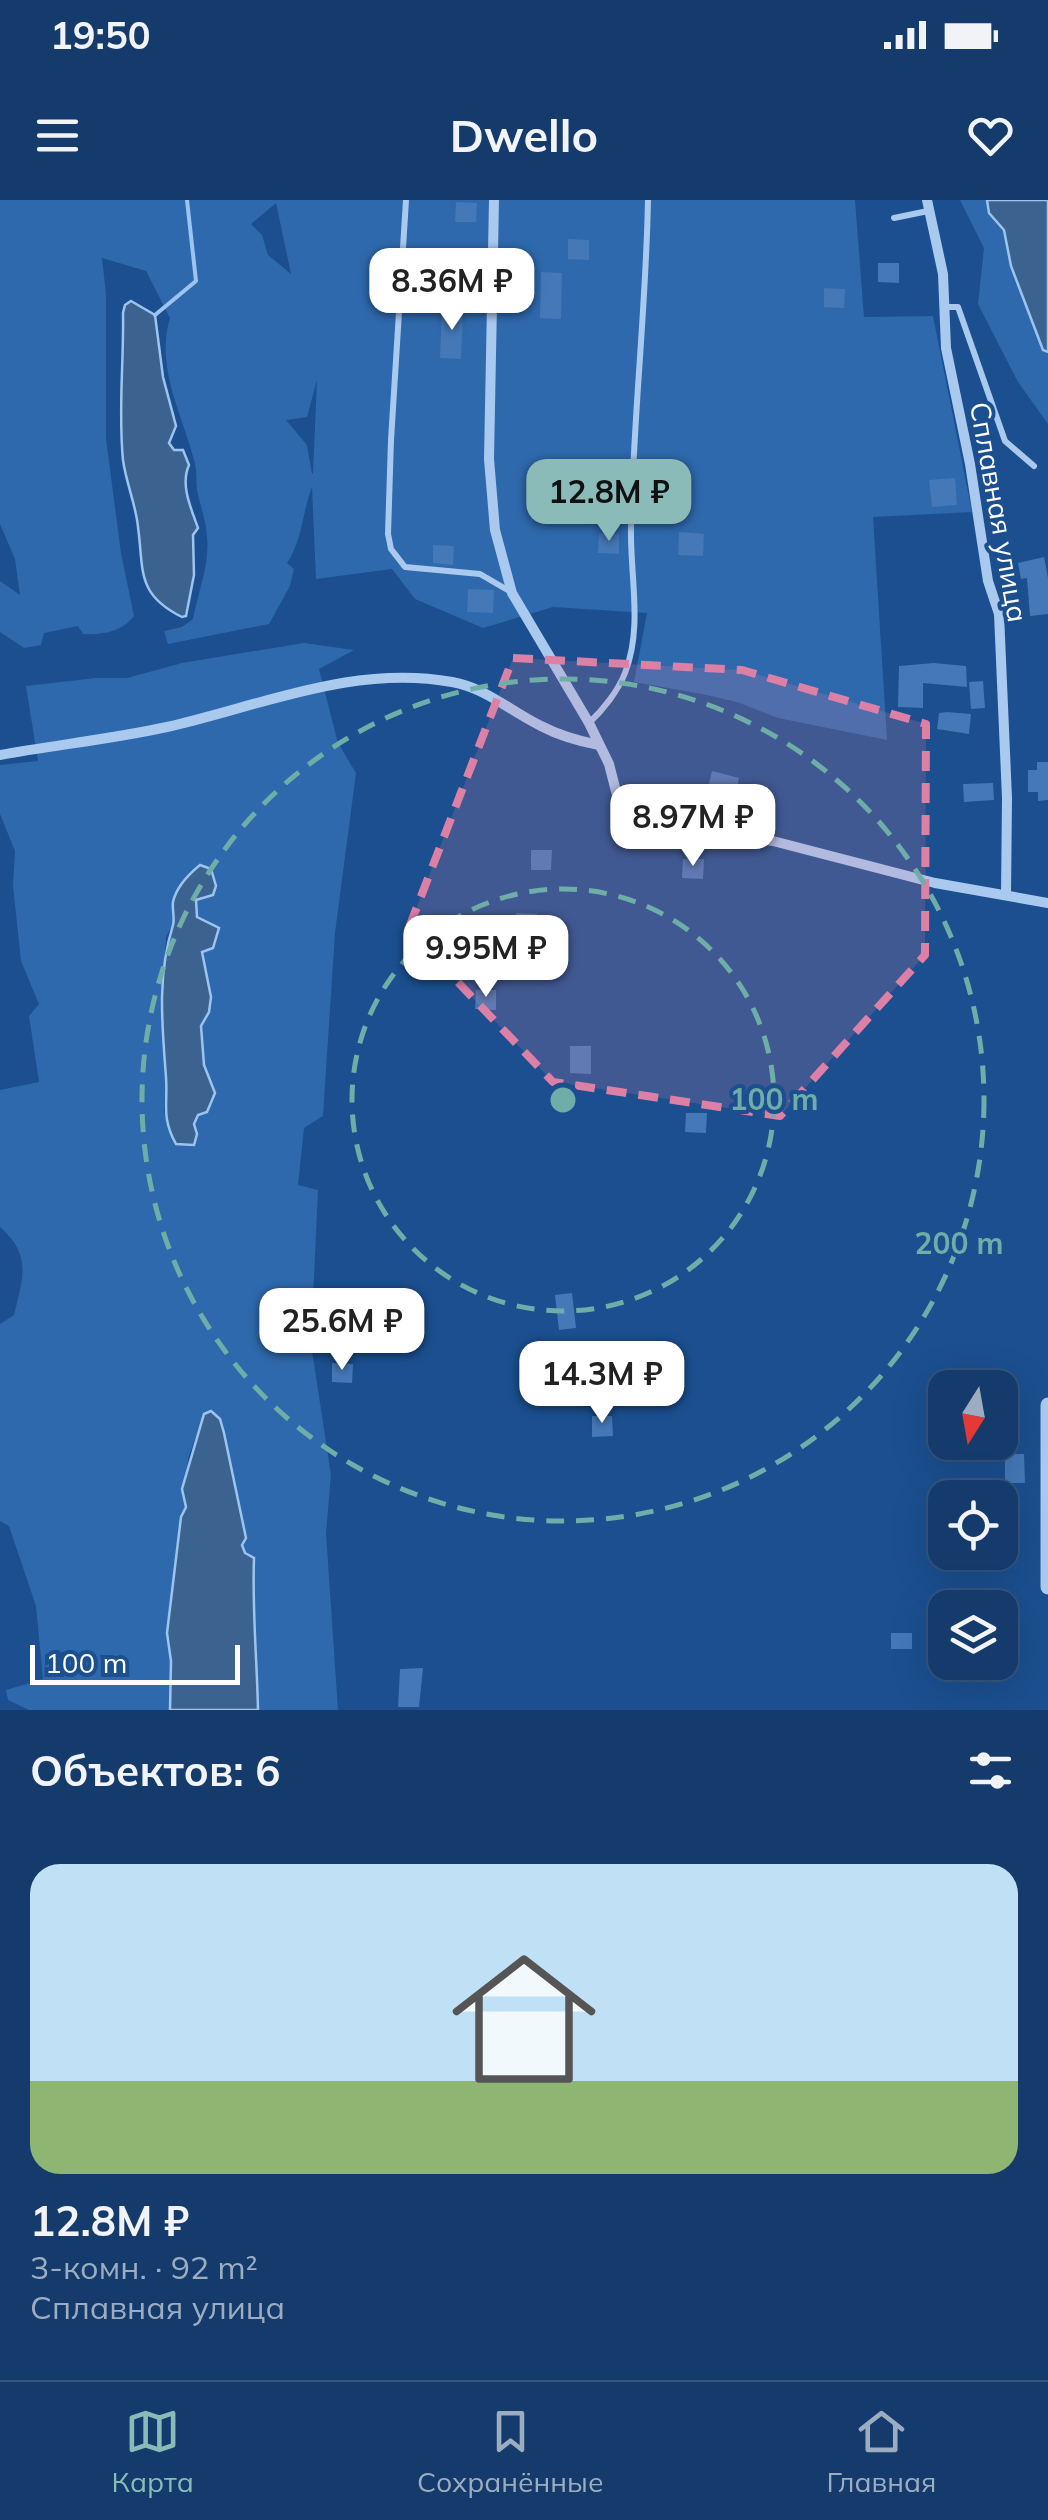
<!DOCTYPE html>
<html lang="ru">
<head>
<meta charset="utf-8">
<style>
	:root { --surface:#143b6b; --page:#214673; --text:#f1f3f6; --muted:#9dadc1; --line:#33557e; --accent:#8bbbb9 }
	body { margin:0; font-family:Mulish,sans-serif; background:var(--page); color:var(--text); height:100vh; display:flex; flex-direction:column; font-size:38px; white-space:nowrap }
	* { box-sizing:border-box; margin:0 }
	p { font-size:32px; color:var(--muted) }
	.icon { flex:none; width:55px; height:55px; fill:none; stroke:currentColor; stroke-width:2; stroke-linecap:round; stroke-linejoin:round }
	.map { position:relative; height:1510px; overflow:hidden }
	.side { display:flex; flex-direction:column; background:var(--surface); flex:1 }
	.side>* { flex:none }
	.needle { width:65px; rotate:191deg }
	.tools { position:absolute; left:928px; top:1170px; display:grid; gap:20px }
	.tools a { display:grid; place-items:center; width:90px; height:90px; border-radius:20px; background:var(--surface); box-shadow:0 10px 40px #0002,0 0 0 2px var(--line); font-size:50px }
	.scale { position:absolute; left:30px; bottom:25px; width:210px; box-sizing:border-box; padding-left:10px; border:5px solid #fff; border-top:0; font-size:28px; line-height:35px; white-space:nowrap; color:#fff; -webkit-text-stroke:8px #1b4f8f; paint-order:stroke }
	.price { position:absolute; translate:-50% -85px; padding:0 22px; border-radius:20px; background:#fff; color:#222; font-size:32px; line-height:65px; filter:drop-shadow(0 2px 5px #0008) }
	.price::after { content:''; position:absolute; left:50%; top:60px; width:30px; height:22px; margin-left:-15px; background:inherit; clip-path:polygon(0 0,100% 0,50% 100%) }
	.price.active { background:var(--accent); color:#111 }
	ul { padding:0; list-style:none }
	li { display:grid; align-content:center; gap:20px; height:530px; padding:0 30px }
	li span { display:grid; place-items:center; height:310px; border-radius:30px; color:#555 }
	li>.icon { margin-inline-start:auto }
	span .icon { width:180px; height:180px; fill:#fffc; stroke-width:1 }
	li b { font-size:42px }
	h2 { display:flex; justify-content:space-between; align-items:center; height:120px; padding:0 30px; font-size:42px }
	.status { display:flex; justify-content:space-between; align-items:center; height:70px; padding:0 50px; background:var(--surface); direction:ltr }
	.status svg { height:28px; fill:currentColor }
	header { display:flex; justify-content:space-between; align-items:center; height:130px; padding:0 30px; background:var(--surface); font-size:45px; font-weight:700 }
	.menu { display:flex; justify-content:space-around; align-items:center; height:140px; border-top:2px solid var(--line); background:var(--surface); font-size:28px; color:var(--muted) }
	.menu a { display:grid; justify-items:center; gap:5px }
	.menu .active { color:var(--accent) }
	.map>svg:first-child { display:block }
	.green { fill:#2e69ad; fill-rule:evenodd }
	.water { fill:#3c6290; stroke:#9cc4f0; stroke-width:2.5 }
	.lines { fill:none; stroke-linecap:round; stroke-linejoin:round }
	.stream { stroke:#9cc4f0; stroke-width:4 }
	.building { fill:#4478b7 }
	.service { stroke:#a9c9ee; stroke-width:6 }
	.minor { stroke:#a9c9ee; stroke-width:10 }
	.tertiary { stroke:#a9c9ee; stroke-width:15 }
	.marked { fill:#dd80a5; fill-opacity:0.2; stroke:#dd80a5; stroke-width:8; stroke-dasharray:20 12; stroke-linejoin:round }
	.ring { fill:none; stroke:#6fada8; stroke-width:5; stroke-dasharray:18 12 }
	.labels { text-anchor:middle; stroke-width:8; stroke-linejoin:round; paint-order:stroke }
	.street-label { font-size:28px; fill:#fff; stroke:#1b4f8f }
	.centre { fill:#6fada8; stroke:#1b4f8f; stroke-width:5 }
	.ring-label { font-size:30px; text-anchor:middle; font-weight:bold; fill:#6fada8; stroke:#1b4f8f; stroke-width:8; stroke-linejoin:round; paint-order:stroke }
</style>
</head>
<body>
<div class="status"><b>19:50</b><svg viewBox="0 0 49 12"><path d="M0 12V9h3v3zM5 12V6h3v6zM10 12V3h3v9zM15 12V0h3v12zM26 1h20v11H26zM47 4h2v5h-2z"/></svg></div>
<header><svg class="icon" aria-label="menu" viewBox="0 0 24 24"><path d="M4 6h16M4 12h16M4 18h16"/></svg>Dwello<svg class="icon" aria-label="heart" viewBox="0 0 24 24"><path d="M12 20l-8-8c-3-5 5-10 8-4 3-6 11-1 8 4z"/></svg></header>
<div class="map">
<svg width="1048" height="1510" viewBox="0 0 1048 1510">
	<rect width="100%" height="100%" fill="#1b4f8f"/>
	<g class="green">
		<path d="M0 0H855L864 117 933 116 972 312 873 317 887 540 778 518 737 502 702 494 634 482 647 413 553 407 483 428 415 399 392 369 316 379 312 287C302 313 303 339 287 363L294 369 290 386 269 424 168 444 164 431 182 427 193 419C198 392 210 364 207 336 206 320 200 306 197 290 196 280 197 270 194 260 182 213 155 167 170 118L146 71 102 58 106 94V239L121 353 134 416C122 432 102 435 83 434L78 426 44 433 41 445 24 448 0 432V381L20 395 15 359 0 324ZM276 3 291 74 268 55 262 35 251 24ZM317 180 313 273 312 274 307 245 286 220 307 217Z"/>
		<path d="M960 0H987L989 13 1004 30 1011 66 1043 149 1048 152V224L1018 182 978 104 984 48Z"/>
		<path d="M304 443 354 450 319 469 338 543 356 573 335 733 323 916 304 928 298 985 318 990 311 1144 331 1275 326 1333 338 1510H258C257 1459 252 1409 254 1358L245 1353 242 1345 204 1214 188 1258 186 1307 181 1317 167 1433 171 1461 170 1510H29L8 1500 6 1490 43 1479 36 1406 9 1326 0 1321V1124L14 1115C23 1078 32 1055 0 1027V890L39 882 29 816 39 804 21 761 13 686 15 651 0 614V565L38 561 26 486 96 478H127L182 463ZM216 686 213 695 195 700 209 812 201 825 204 866 209 885 194 924 197 934 168 931 164 910 166 881 163 786 166 737 173 724V701Z"/>
	</g>
	<g class="water">
		<path d="M987 0H1048V152L1043 150 1011 66 1004 30 989 13Z"/>
		<path d="M131 101 155 115 163 177 176 226 169 243 174 250H183L189 265C180 285 191 308 198 328L193 335 194 375 186 416 182 417C136 394 144 371 138 327 136 305 126 283 123 260 118 211 124 162 123 113L125 105Z"/>
		<path d="M200 665 211 669 216 686 213 695 196 700 197 717 219 728 213 748 202 752 211 797 209 812 201 826 204 865 215 893 207 912 198 915 194 924 197 934 194 945 176 944C161 917 168 905 166 877 162 824 157 776 173 725 175 718 172 710 173 702 176 688 189 674 200 665Z"/>
		<path d="M211 1211 220 1219 224 1233 246 1338 242 1345 245 1353 254 1358C252 1409 257 1459 258 1510H170L171 1461 167 1433 181 1317 186 1307 182 1289 204 1214Z"/>
	</g>
	<g class="lines">
		<path class="stream" d="M155 115 196 81 187 0"/>
	</g>
	<g class="building">
		<path d="M456 2 477 3 476 22H455Z"/>
		<path d="M568 39 589 40V60L568 59Z"/>
		<path d="M878 63H899V83L878 82Z"/>
		<path d="M541 72 562 73 561 119 540 118Z"/>
		<path d="M824 88 845 89 844 108 824 107Z"/>
		<path d="M442 107 463 108 461 159 440 158Z"/>
		<path d="M955 278 957 305 932 307 929 280Z"/>
		<path d="M679 332 704 334 703 356 678 355Z"/>
		<path d="M599 333 619 334V354L598 353Z"/>
		<path d="M433 345 454 346 453 365 433 363Z"/>
		<path d="M1044 357 1048 378V414L1030 416 1027 378 1021 379 1018 363Z"/>
		<path d="M468 389 494 390 493 413 467 412Z"/>
		<path d="M934 463 966 466 967 487 923 483V508L898 507 899 466Z"/>
		<path d="M983 481 985 508 971 509 969 482Z"/>
		<path d="M947 512 971 514 969 534 937 529 939 513Z"/>
		<path d="M1037 562H1048V600L1038 601V592H1028V570H1037Z"/>
		<path d="M712 571 739 578 734 599 707 592Z"/>
		<path d="M993 583 994 600 964 602 963 584Z"/>
		<path d="M531 650H552L551 670H531Z"/>
		<path d="M683 659H704L703 679 682 678Z"/>
		<path d="M516 713 537 714V734L516 733Z"/>
		<path d="M476 790H496V810L475 809Z"/>
		<path d="M570 846H591V874L570 873Z"/>
		<path d="M686 913H707L706 933 685 932Z"/>
		<path d="M572 1093 576 1128 559 1130 555 1095Z"/>
		<path d="M332 1163 353 1164 352 1183 332 1182Z"/>
		<path d="M592 1216H612L613 1236 592 1237Z"/>
		<path d="M1005 1254H1024L1025 1283H1005Z"/>
		<rect x="891" y="1433" width="21" height="16"/>
		<path d="M423 1468 419 1507H398L400 1469Z"/>
	</g>
	<g class="lines">
		<g class="service">
			<path d="M406 0 391 240 388 334 391 349 405 367 480 374 511 392"/>
			<path d="M894 18 928 11"/>
			<path d="M945 107H958L1005 241 1034 266"/>
			<path d="M589 523C603 510 618 491 625 473 643 427 630 376 631 329 633 219 646 110 648 0"/>
		</g>
		<g class="minor">
			<path d="M494 0 489 259 495 330 512 393 589 523 609 564 620 607 635 615 690 629 773 641 935 683 1048 703"/>
			<path d="M927 0 943 74 946 148 970 264 988 381 999 414 1007 598 1006 694"/>
			<path d="M0 555C55 545 112 539 167 527 260 506 354 464 452 482 486 488 510 511 541 526 560 536 578 541 599 545"/>
		</g>
		<path class="tertiary" d="M1048 1205V1387"/>
	</g>
	<path class="marked" d="M513 458 742 470 926 524 925 755 780 916 553 882 408 730Z"/>
	<g class="ring">
		<circle cx="563" cy="900" r="211"/>
		<circle cx="563" cy="900" r="421"/>
	</g>
	<g class="labels">
		<g class="street-label">
			<text transform="translate(999 312) rotate(80)" y="10">Сплавная улица</text>
		</g>
	</g>
	<circle cx="563" cy="900" r="15" class="centre"/>
	<g class="ring-label">
		<text x="774" y="910">100 m</text>
		<text x="959" y="1054">200 m</text>
	</g>
</svg>
<div class="tools">
<a><svg class="needle" viewBox="-14 -14 28 28"><path d="M0-13l5 13h-10z" fill="#e53935"/><path d="M0 13l5-13h-10z" fill="#9dadc1"/></svg></a>
<a><svg class="icon" aria-label="locate" viewBox="0 0 24 24"><circle cx="12" cy="12" r="6"/><path d="M12 2v4M12 18v4M2 12h4M18 12h4"/></svg></a>
<a><svg class="icon" aria-label="layers" viewBox="0 0 24 24"><path d="M12 4l9 5-9 5-9-5zM3 14l9 5 9-5"/></svg></a>
</div>
<div class="scale">100 m</div>
<b class="price" style="left:452px;top:133px">8.36M ₽</b>
<b class="price active" style="left:609px;top:344px">12.8M ₽</b>
<b class="price" style="left:693px;top:669px">8.97M ₽</b>
<b class="price" style="left:486px;top:800px">9.95M ₽</b>
<b class="price" style="left:342px;top:1173px">25.6M ₽</b>
<b class="price" style="left:602px;top:1226px">14.3M ₽</b>
</div>
<section class="side">
<h2>Объектов: 6<svg class="icon" aria-label="filters" viewBox="0 0 24 24"><path d="M4 7h16M4 17h16"/><circle cx="9" cy="7" r="2"/><circle cx="15" cy="17" r="2"/></svg></h2>
<ul>
<li><span style="background:linear-gradient(#bfe0f5 70%,#8fb573 0)"><svg class="icon" aria-label="home" viewBox="0 0 24 24"><path d="M3 11l9-7 9 7M6 9v11h12V9"/></svg></span><div><b>12.8M ₽</b><p>3-комн. · 92 m²</p><p>Сплавная улица</p></div></li>
</ul>
</section>
<nav class="menu">
<a class="active"><svg class="icon" aria-label="map" viewBox="0 0 24 24"><path d="M3 6l6-2 6 2 6-2v14l-6 2-6-2-6 2zM9 4v14M15 6v14"/></svg>Карта</a>
<a><svg class="icon" aria-label="saved" viewBox="0 0 24 24"><path d="M7 4h10v16l-5-4-5 4z"/></svg>Сохранённые</a>
<a><svg class="icon" aria-label="home" viewBox="0 0 24 24"><path d="M3 11l9-7 9 7M6 9v11h12V9"/></svg>Главная</a>
</nav>
</body>
</html>
